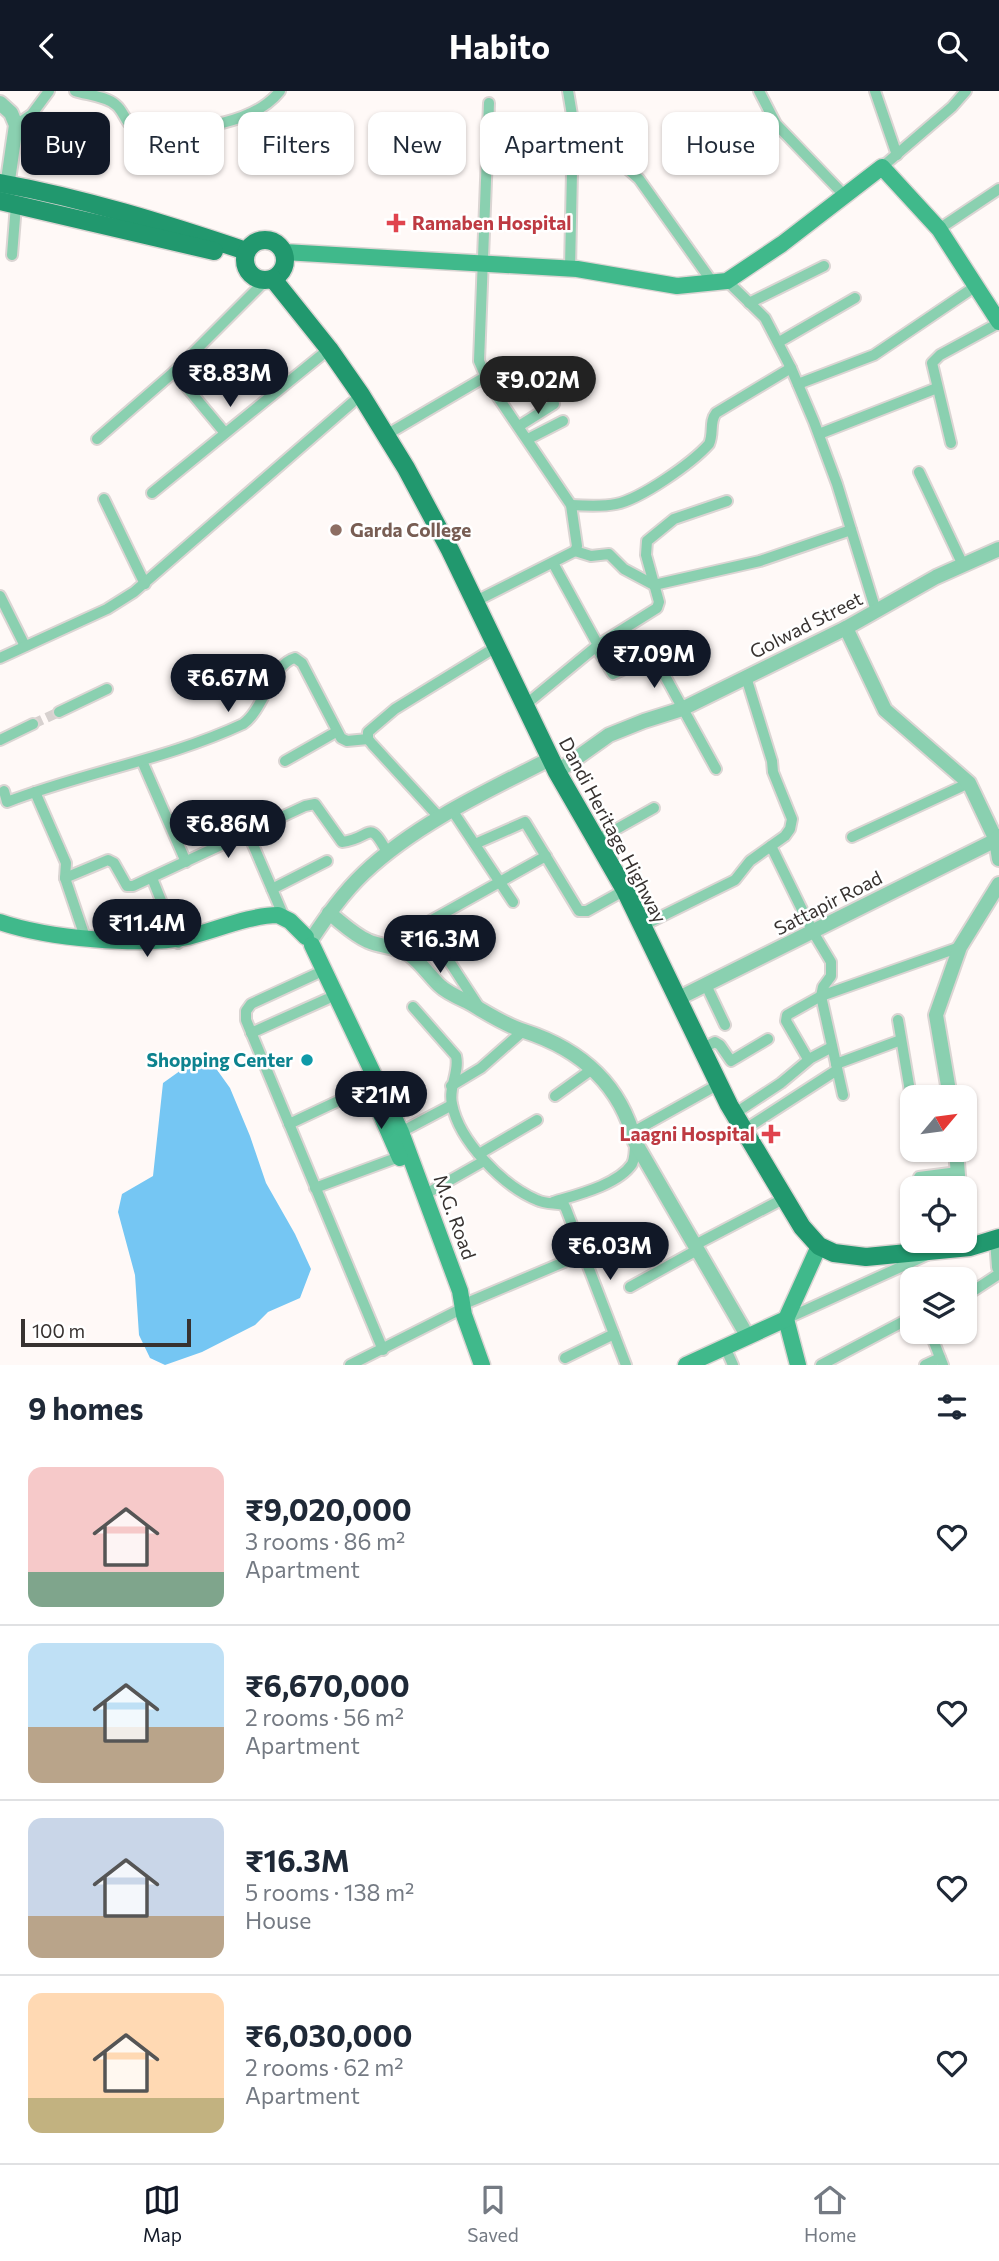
<!DOCTYPE html>
<html lang="en">
<head>
<meta charset="utf-8">
<style>
	:root { --surface:#fff; --page:#f2f2f3; --text:#1f2937; --muted:#747a83; --line:#e0e1e3; --accent:#111827 }
	body { margin:0; font-family:Commissioner,sans-serif; background:var(--page); color:var(--text); height:100vh; display:flex; flex-direction:column; font-size:26px; white-space:nowrap }
	* { box-sizing:border-box; margin:0 }
	p { font-size:23px; color:var(--muted) }
	.icon { flex:none; width:38px; height:38px; fill:none; stroke:currentColor; stroke-width:2; stroke-linecap:round; stroke-linejoin:round }
	.map { position:relative; height:1274px; overflow:hidden }
	.drawer { display:flex; flex-direction:column; background:var(--surface); flex:1 }
	.drawer>* { flex:none }
	.top-card { position:absolute; left:21px; top:21px; width:957px; height:63px; display:flex; gap:14px }
	.needle { width:46px; rotate:61deg }
	.tools { position:absolute; left:900px; top:994px; display:grid; gap:14px }
	.tools a { display:grid; place-items:center; width:77px; height:77px; border-radius:14px; background:var(--surface); box-shadow:0 2px 5px #0004; font-size:35px }
	.scale { position:absolute; left:21px; bottom:18px; width:170px; box-sizing:border-box; padding-left:7px; border:4px solid #373230; border-top:0; font-size:19px; line-height:24px; white-space:nowrap; color:#373230; -webkit-text-stroke:5px #fff; paint-order:stroke }
	.price { position:absolute; translate:-50% -60px; padding:0 16px; border-radius:24px; background:var(--accent); color:#fff; font-size:23px; line-height:46px; filter:drop-shadow(0 2px 4px #0008) }
	.price::after { content:''; position:absolute; left:50%; top:42px; width:21px; height:16px; margin-left:-10px; background:inherit; clip-path:polygon(0 0,100% 0,50% 100%) }
	.price.selected { background:#222; color:#fff }
	ul { padding:0; list-style:none }
	li { display:flex; align-items:center; gap:21px; height:175px; padding:0 28px }
	li+li { border-top:2px solid var(--line) }
	li span { display:grid; place-items:center; flex:none; width:196px; height:140px; border-radius:14px; color:#555 }
	li>.icon { margin-inline-start:auto }
	span .icon { width:84px; height:84px; fill:#fffc; stroke-width:1 }
	li b { font-size:30px }
	h2 { display:flex; justify-content:space-between; align-items:center; height:84px; padding:0 28px; font-size:30px }
	.pill { padding:0 24px; border-radius:14px; background:var(--surface); box-shadow:0 2px 5px #0004; font-size:24px; line-height:63px }
	.pill.selected { background:var(--accent); color:#fff }
	header { display:flex; justify-content:space-between; align-items:center; height:91px; padding:0 28px; background:var(--accent); color:#fff; font-size:32px; font-weight:700 }
	.tabs { display:flex; justify-content:space-around; align-items:center; height:98px; border-top:2px solid var(--line); background:var(--surface); font-size:19px; color:var(--muted) }
	.tabs a { display:grid; justify-items:center; gap:4px }
	.tabs .selected { color:var(--accent) }
	.map>svg:first-child { display:block }
	.water { fill:#75c6f3 }
	.lines { fill:none; stroke-linecap:round; stroke-linejoin:round }
	.minor-tunnel { stroke:#d7d1cf; stroke-width:10; stroke-dasharray:10 5; stroke-linecap:butt }
	.minor-casing { stroke:#dbd5d3; stroke-width:14 }
	.tertiary-casing { stroke:#dbd5d3; stroke-width:18 }
	.secondary-casing { stroke:#dbd5d3; stroke-width:19 }
	.trunk-casing { stroke:#dbd5d3; stroke-width:21 }
	.minor { stroke:#8ad0b0; stroke-width:10 }
	.tertiary { stroke:#8ad0b0; stroke-width:14 }
	.secondary { stroke:#40b98b; stroke-width:16 }
	.trunk { stroke:#21986e; stroke-width:18 }
	.health-dot { fill:#e0444e; stroke:#fff; stroke-width:2.5 }
	.education-dot { fill:#8d6e63; stroke:#fff; stroke-width:2.5 }
	.culture-dot { fill:#0f9aa8; stroke:#fff; stroke-width:2.5 }
	.labels { text-anchor:middle; stroke-width:5; stroke-linejoin:round; paint-order:stroke }
	.health-label { font-size:19px; font-weight:bold; fill:#be3a42; stroke:#fff; text-anchor:start }
	.education-label { font-size:19px; font-weight:bold; fill:#785e54; stroke:#fff; text-anchor:start }
	.street-label { font-size:19px; fill:#373230; stroke:#fff }
	.culture-label { font-size:19px; font-weight:bold; fill:#0d838f; stroke:#fff; text-anchor:end }
</style>
</head>
<body>
<header><svg class="icon" aria-label="back" viewBox="0 0 24 24"><path d="M15 5l-7 7 7 7"/></svg>Habito<svg class="icon" aria-label="search" viewBox="0 0 24 24"><circle cx="10" cy="10" r="6"/><path d="M15 15l6 6"/></svg></header>
<div class="map">
<svg width="999" height="1274" viewBox="0 0 999 1274">
	<rect width="100%" height="100%" fill="#fff9f7"/>
	<path class="water" d="M215 976 230 997 250 1045 266 1092 295 1143 311 1178 300 1207 268 1221 255 1234 202 1261 165 1274 150 1267 139 1244 135 1184 118 1121 122 1103 153 1085 163 992 184 977Z"/>
	<g class="lines">
		<path class="minor-tunnel" d="M33 633 59 621"/>
		<defs>
			<g id="minor">
				<path d="M75 0C87 4 106 5 116 14 124 20 126 35 137 38 143 40 153 38 159 38 197 39 255 32 280 0"/>
				<path d="M568 0 573 30 570 178"/>
				<path d="M759 0 776 33 845 105"/>
				<path d="M875 0 897 64"/>
				<path d="M573 30 639 88 713 192"/>
				<path d="M16 34 32 23 49 0"/>
				<path d="M882 76 952 16 966 0"/>
				<path d="M939 138 999 98"/>
				<path d="M12 164 16 114"/>
				<path d="M727 190 765 227 791 277 814 331 837 393 876 520"/>
				<path d="M749 212 824 175"/>
				<path d="M779 251 855 207"/>
				<path d="M174 281 225 342"/>
				<path d="M798 293 874 264 976 195"/>
				<path d="M519 335 554 313"/>
				<path d="M819 343 937 297"/>
				<path d="M386 344 485 286"/>
				<path d="M97 348 174 281 266 189"/>
				<path d="M528 348 563 330"/>
				<path d="M951 352 932 272 940 264 999 232"/>
				<path d="M919 381 963 474"/>
				<path d="M152 402 329 258"/>
				<path d="M104 408 145 493"/>
				<path d="M571 414C586 415 602 416 616 413 641 408 692 372 709 353 714 342 709 331 716 322L791 277"/>
				<path d="M575 460 591 465 609 463 624 478 654 494 760 470 851 439"/>
				<path d="M0 505 25 555"/>
				<path d="M474 511 575 460 577 455 571 414 489 293 479 270 489 12"/>
				<path d="M598 554 657 517 659 511 646 464 647 450 674 428 727 410"/>
				<path d="M596 556 613 583 674 556"/>
				<path d="M654 565 716 678"/>
				<path d="M0 567 107 518 134 501 361 304"/>
				<path d="M524 615 598 554 553 472"/>
				<path d="M59 621 107 598"/>
				<path d="M0 649 33 633"/>
				<path d="M142 670 186 771"/>
				<path d="M285 670 336 641"/>
				<path d="M4 700 7 711C85 681 168 668 243 633 264 619 271 573 295 567L302 572 341 647 347 650 368 648"/>
				<path d="M35 701 66 772 65 787 85 846"/>
				<path d="M452 719 513 811"/>
				<path d="M439 726 372 653 368 648V641L395 618 496 556"/>
				<path d="M248 742 284 826"/>
				<path d="M852 746 969 692"/>
				<path d="M597 749 654 717"/>
				<path d="M475 753 525 731 579 820H587L625 799"/>
				<path d="M771 755 813 841 831 871V885L823 896 821 905 843 1004"/>
				<path d="M65 787 108 769 114 772 127 795H133L305 715 315 713 342 751C372 748 368 725 388 763"/>
				<path d="M152 787 178 852"/>
				<path d="M272 798 327 770"/>
				<path d="M425 833 479 916"/>
				<path d="M642 835 735 789 750 770 785 745 790 738 792 728 773 681 772 670 746 586"/>
				<path d="M387 854 546 765"/>
				<path d="M316 883 251 913 246 920V929L383 1259"/>
				<path d="M706 894 725 934"/>
				<path d="M413 916 456 965C460 981 448 996 452 1013 459 1050 503 1095 537 1109 545 1113 555 1112 564 1114L566 1118 626 1274"/>
				<path d="M898 929 912 1012"/>
				<path d="M251 942 327 908"/>
				<path d="M701 958 715 951 720 954 731 970 768 948"/>
				<path d="M808 968 786 930 787 924 821 905 960 856"/>
				<path d="M836 973 901 949"/>
				<path d="M451 995 481 977 523 940"/>
				<path d="M555 1005 591 979"/>
				<path d="M734 1023 781 992 811 967 832 956"/>
				<path d="M289 1033 368 996"/>
				<path d="M744 1039 837 979"/>
				<path d="M401 1041 452 1014"/>
				<path d="M633 1041 719 993"/>
				<path d="M479 1063 537 1029"/>
				<path d="M919 1086 958 1081"/>
				<path d="M315 1097 399 1066"/>
				<path d="M424 1104 484 1070"/>
				<path d="M553 1111C576 1104 618 1094 632 1073 635 1067 635 1057 635 1051"/>
				<path d="M695 1154 785 1107"/>
				<path d="M630 1196 697 1159"/>
				<path d="M964 1206 999 1183"/>
				<path d="M462 1214 583 1163"/>
				<path d="M786 1228 927 1164"/>
				<path d="M930 1241 943 1274"/>
				<path d="M725 1256 733 1274"/>
				<path d="M565 1267 614 1243"/>
				<path d="M350 1274 459 1219"/>
				<path d="M821 1274 912 1226"/>
				<path d="M925 1274 940 1267"/>
			</g>
			<g id="tertiary">
				<path d="M0 12 11 22 16 34 6 103"/>
				<path d="M846 537 885 619 969 692 996 749 999 768"/>
				<path d="M557 681 609 644 644 630 682 618 846 537 936 486 999 458"/>
				<path d="M329 822C341 831 354 844 368 850 381 856 396 855 409 863 420 871 429 884 439 894 446 901 457 906 466 910 484 920 504 934 524 940 580 958 620 992 635 1051L748 1246"/>
				<path d="M311 849C327 825 343 802 364 782 416 733 487 700 550 668"/>
				<path d="M677 908 996 749 999 745"/>
				<path d="M950 1006 936 924 960 856 999 793"/>
				<path d="M956 1059 959 1097"/>
				<path d="M964 1129 970 1156"/>
				<path d="M997 1149 999 1176"/>
			</g>
			<g id="secondary">
				<path d="M284 161 577 178 677 195 727 190 782 153 882 76 939 138 999 231"/>
				<path d="M0 831C46 847 141 856 188 846 216 839 251 824 278 824L290 830 306 846"/>
				<path d="M312 854 401 1041 460 1200 464 1224 482 1274"/>
				<path d="M378 1017 400 1067"/>
				<path d="M786 1228 798 1274"/>
				<path d="M686 1274 786 1228 819 1155"/>
			</g>
			<g id="trunk">
				<path d="M0 92C83 107 166 133 246 160"/>
				<path d="M0 110 214 160"/>
				<circle cx="265" cy="169" r="20"/>
				<path d="M273 188 329 258 361 304 406 377 450 459 557 681 625 799 729 1014 802 1136 819 1155 834 1162 866 1166 970 1156 999 1147"/>
			</g>
		</defs>
		<use href="#minor" class="minor-casing"/>
		<use href="#tertiary" class="tertiary-casing"/>
		<use href="#secondary" class="secondary-casing"/>
		<use href="#trunk" class="trunk-casing"/>
		<use href="#minor" class="minor"/>
		<use href="#tertiary" class="tertiary"/>
		<use href="#secondary" class="secondary"/>
		<use href="#trunk" class="trunk"/>
	</g>
	<g class="health-dot">
		<path d="M392.5 121.5h7v7h7v7h-7v7h-7v-7h-7v-7h7z"/>
		<path d="M767.5 1032.5h7v7h7v7h-7v7h-7v-7h-7v-7h7z"/>
	</g>
	<circle class="education-dot" cx="336" cy="439" r="7"/>
	<circle class="culture-dot" cx="307" cy="969" r="7"/>
	<g class="labels">
		<g class="health-label">
			<text x="412" y="139">Ramaben Hospital</text>
			<text x="755" y="1050" text-anchor="end">Laagni Hospital</text>
		</g>
		<g class="education-label">
			<text x="350" y="446">Garda College</text>
		</g>
		<g class="street-label">
			<text transform="translate(806 534) rotate(-27)" y="7">Golwad Street</text>
			<text transform="translate(613 739) rotate(62)" y="7">Dandi Heritage Highway</text>
			<text transform="translate(828 812) rotate(-27)" y="7">Sattapir Road</text>
			<text transform="translate(455 1126) rotate(70)" y="7">M.G. Road</text>
		</g>
		<g class="culture-label">
			<text x="293" y="976">Shopping Center</text>
		</g>
	</g>
</svg>
<div class="tools">
<a><svg class="needle" viewBox="-14 -14 28 28"><path d="M0-13l5 13h-10z" fill="#e53935"/><path d="M0 13l5-13h-10z" fill="#747a83"/></svg></a>
<a><svg class="icon" aria-label="locate" viewBox="0 0 24 24"><circle cx="12" cy="12" r="6"/><path d="M12 2v4M12 18v4M2 12h4M18 12h4"/></svg></a>
<a><svg class="icon" aria-label="layers" viewBox="0 0 24 24"><path d="M12 4l9 5-9 5-9-5zM3 14l9 5 9-5"/></svg></a>
</div>
<div class="scale">100 m</div>
<b class="price" style="left:230px;top:318px">₹8.83M</b>
<b class="price selected" style="left:538px;top:325px">₹9.02M</b>
<b class="price" style="left:654px;top:599px">₹7.09M</b>
<b class="price" style="left:228px;top:623px">₹6.67M</b>
<b class="price" style="left:228px;top:769px">₹6.86M</b>
<b class="price" style="left:147px;top:868px">₹11.4M</b>
<b class="price" style="left:440px;top:884px">₹16.3M</b>
<b class="price" style="left:381px;top:1040px">₹21M</b>
<b class="price" style="left:610px;top:1191px">₹6.03M</b>
<div class="top-card">
<a class="pill selected">Buy</a>
<a class="pill">Rent</a>
<a class="pill">Filters</a>
<a class="pill">New</a>
<a class="pill">Apartment</a>
<a class="pill">House</a>
</div>
</div>
<section class="drawer">
<h2>9 homes<svg class="icon" aria-label="filters" viewBox="0 0 24 24"><path d="M4 7h16M4 17h16"/><circle cx="9" cy="7" r="2"/><circle cx="15" cy="17" r="2"/></svg></h2>
<ul>
<li><span style="background:linear-gradient(#f6c9c9 75%,#7fa58c 0)"><svg class="icon" aria-label="home" viewBox="0 0 24 24"><path d="M3 11l9-7 9 7M6 9v11h12V9"/></svg></span><div><b>₹9,020,000</b><p>3 rooms · 86 m²</p><p>Apartment</p></div><svg class="icon" aria-label="heart" viewBox="0 0 24 24"><path d="M12 20l-8-8c-3-5 5-10 8-4 3-6 11-1 8 4z"/></svg></li>
<li><span style="background:linear-gradient(#bfe0f5 60%,#b9a48a 0)"><svg class="icon" aria-label="home" viewBox="0 0 24 24"><path d="M3 11l9-7 9 7M6 9v11h12V9"/></svg></span><div><b>₹6,670,000</b><p>2 rooms · 56 m²</p><p>Apartment</p></div><svg class="icon" aria-label="heart" viewBox="0 0 24 24"><path d="M12 20l-8-8c-3-5 5-10 8-4 3-6 11-1 8 4z"/></svg></li>
<li><span style="background:linear-gradient(#c9d6e8 70%,#b9a48a 0)"><svg class="icon" aria-label="home" viewBox="0 0 24 24"><path d="M3 11l9-7 9 7M6 9v11h12V9"/></svg></span><div><b>₹16.3M</b><p>5 rooms · 138 m²</p><p>House</p></div><svg class="icon" aria-label="heart" viewBox="0 0 24 24"><path d="M12 20l-8-8c-3-5 5-10 8-4 3-6 11-1 8 4z"/></svg></li>
<li><span style="background:linear-gradient(#ffd9b3 75%,#c2b280 0)"><svg class="icon" aria-label="home" viewBox="0 0 24 24"><path d="M3 11l9-7 9 7M6 9v11h12V9"/></svg></span><div><b>₹6,030,000</b><p>2 rooms · 62 m²</p><p>Apartment</p></div><svg class="icon" aria-label="heart" viewBox="0 0 24 24"><path d="M12 20l-8-8c-3-5 5-10 8-4 3-6 11-1 8 4z"/></svg></li>
</ul>
</section>
<nav class="tabs">
<a class="selected"><svg class="icon" aria-label="map" viewBox="0 0 24 24"><path d="M3 6l6-2 6 2 6-2v14l-6 2-6-2-6 2zM9 4v14M15 6v14"/></svg>Map</a>
<a><svg class="icon" aria-label="saved" viewBox="0 0 24 24"><path d="M7 4h10v16l-5-4-5 4z"/></svg>Saved</a>
<a><svg class="icon" aria-label="home" viewBox="0 0 24 24"><path d="M3 11l9-7 9 7M6 9v11h12V9"/></svg>Home</a>
</nav>
</body>
</html>
